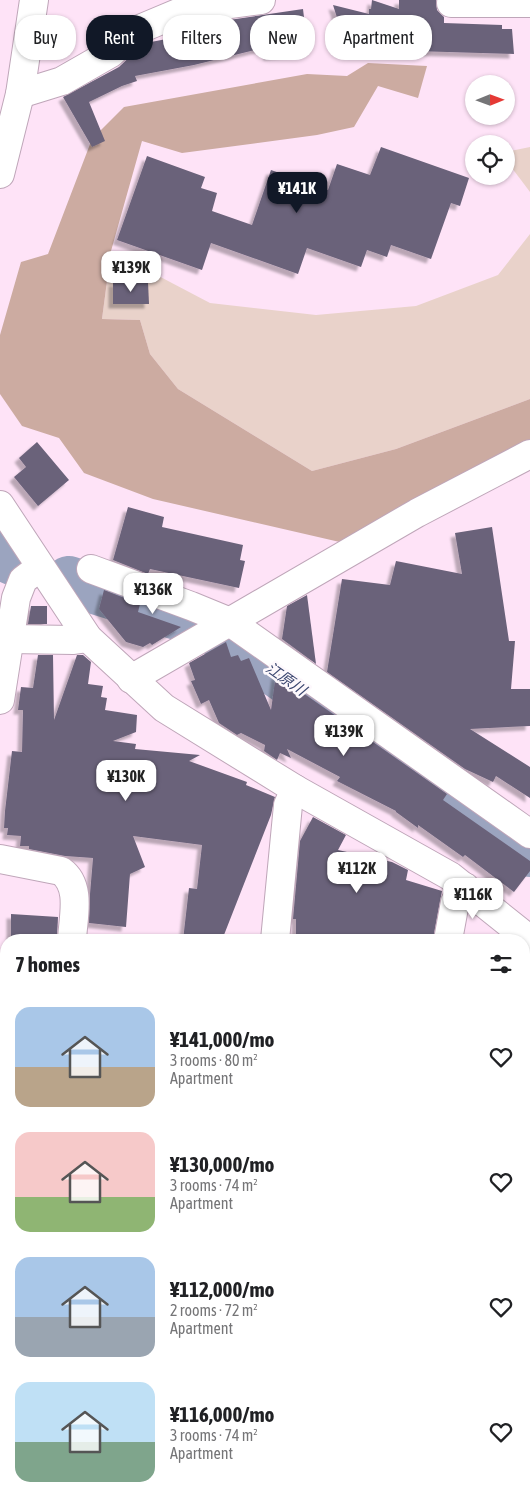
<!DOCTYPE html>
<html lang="en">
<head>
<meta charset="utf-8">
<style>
	:root { --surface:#fff; --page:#f6f6f6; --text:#202124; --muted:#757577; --accent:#111827 }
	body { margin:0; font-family:"Asap Condensed","Noto Sans JP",sans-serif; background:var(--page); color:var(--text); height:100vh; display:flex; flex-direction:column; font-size:19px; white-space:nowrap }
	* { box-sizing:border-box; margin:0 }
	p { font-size:16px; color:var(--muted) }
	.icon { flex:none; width:28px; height:28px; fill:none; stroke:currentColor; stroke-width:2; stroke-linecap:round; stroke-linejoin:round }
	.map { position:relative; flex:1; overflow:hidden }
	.side { position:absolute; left:0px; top:934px; width:530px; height:571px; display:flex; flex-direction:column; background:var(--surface); border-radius:20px 20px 0 0; box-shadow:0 1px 4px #0004 }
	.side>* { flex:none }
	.banner { position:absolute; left:15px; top:15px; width:500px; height:45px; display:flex; gap:10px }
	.needle { width:32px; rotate:89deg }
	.fabs { position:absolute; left:465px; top:75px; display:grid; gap:10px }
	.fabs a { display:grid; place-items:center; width:50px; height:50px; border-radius:50%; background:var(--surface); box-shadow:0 1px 4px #0004; font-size:25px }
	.price { position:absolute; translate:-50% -42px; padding:0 11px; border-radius:10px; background:#fff; color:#222; font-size:16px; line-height:32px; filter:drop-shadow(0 1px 2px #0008) }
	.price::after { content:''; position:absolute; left:50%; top:30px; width:15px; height:11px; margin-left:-8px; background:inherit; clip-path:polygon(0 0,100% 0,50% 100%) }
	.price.current { background:var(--accent); color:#fff }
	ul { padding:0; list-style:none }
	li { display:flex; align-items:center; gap:15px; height:125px; padding:0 15px }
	li span { display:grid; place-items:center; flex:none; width:140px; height:100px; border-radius:15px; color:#555 }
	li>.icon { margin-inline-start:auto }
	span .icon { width:60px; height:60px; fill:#fffc; stroke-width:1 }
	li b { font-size:21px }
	h2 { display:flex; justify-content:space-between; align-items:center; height:60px; padding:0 15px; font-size:21px }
	.pill { padding:0 18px; border-radius:20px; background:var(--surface); box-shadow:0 1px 4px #0004; font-size:18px; line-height:45px }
	.pill.current { background:var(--accent); color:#fff }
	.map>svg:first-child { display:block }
	.green { fill:#e9d2ca }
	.forest { fill:#ccaba1 }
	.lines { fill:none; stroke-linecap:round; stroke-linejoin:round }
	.river { stroke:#9ba4bf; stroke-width:50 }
	.building { fill:#6b627a; filter:url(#shadow) }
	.minor-casing { stroke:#bfa6b9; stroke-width:30 }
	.minor { stroke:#fff; stroke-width:28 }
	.labels { text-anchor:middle; stroke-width:5; stroke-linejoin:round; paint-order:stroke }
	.water-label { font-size:15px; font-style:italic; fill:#3a466f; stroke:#fdf8fc }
</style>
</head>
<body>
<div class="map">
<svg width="530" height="1504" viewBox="0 0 530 1504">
	<defs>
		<filter id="shadow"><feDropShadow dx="-4.5" dy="4.5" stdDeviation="1" flood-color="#0004"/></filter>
	</defs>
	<rect width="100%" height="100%" fill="#fee3f7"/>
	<g class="green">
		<path d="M530 147V192L506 160V152Z"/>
		<path d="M530 234V399L396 449 312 471 178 389 150 354 140 320 102 319 111 251 210 303 316 315 416 306 498 275Z"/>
		<path d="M339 1499H390V1504H341Z"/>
	</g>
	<path class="forest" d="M368 63 427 66 418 98 378 86 354 127 317 135 182 153 142 141 111 251 102 319 140 320 150 354 178 389 312 471 396 449 530 399V444L344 543 153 499 84 473 59 438 22 426 0 394V335L21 262 48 254 92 139 124 107 307 74 347 76Z"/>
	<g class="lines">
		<g class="river">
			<path d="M0 543 10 559 17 562"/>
			<path d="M69 581 199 622 228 638 480 815 530 852"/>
		</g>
	</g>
	<g class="building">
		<path d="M372 0 399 9V0H436L437 10 444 17V23L502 25V29H512L514 54 347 49 333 5 369 14V9H371Z"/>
		<path d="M303 9 308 51 268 56 267 47 194 65 135 76 137 81 122 86 89 102 105 141 92 147 63 97 119 67 139 48 151 42 187 35 186 30 229 20Z"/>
		<path d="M381 147 469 178 460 206 451 203 431 259 391 245 387 257 367 250 361 267 307 248 298 274 211 243 202 270 117 240 147 156 205 177 201 188 217 193 212 211 252 225 271 170 328 190 337 164 370 175Z"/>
		<path d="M113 282H148L149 304H113Z"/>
		<path d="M37 442 69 480 38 506 14 477 26 467 19 458Z"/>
		<path d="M128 507 164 517 162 527 243 545 240 560 245 561 239 588 150 569 148 574 113 560Z"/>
		<path d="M492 527 509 641H515L511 689H530V726L470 729 530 767V798L496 776 493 782 465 769 327 672 342 579 390 585 396 561 462 574 455 533Z"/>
		<path d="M104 590 140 604 138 612 181 627 152 645 150 643 143 647 126 642 99 609Z"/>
		<path d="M307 595 316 664 282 639 287 606Z"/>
		<path d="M31 606H47V624H28Z"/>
		<path d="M226 642 231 657 238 655 241 661 249 658 271 710 276 674 447 794 443 800 530 861V871L514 892 465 855 463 857 418 825V828L396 812V811L337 781 340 777 287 749 291 758 280 753 277 760 264 751 265 745 241 733 237 735 219 723 209 700 201 704 191 681 195 680 189 663Z"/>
		<path d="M38 655H53L54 720 77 655H83L91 662 88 684 103 686 101 697 107 698 105 710 137 715 136 732 113 741 136 744 135 749 200 755 189 761 247 782 246 785 275 797 271 815 222 940H183L189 888 197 889 202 845 133 836 145 867 130 874 126 927 89 923 90 894 93 858 65 856 29 849V846H20L21 836 7 835 8 828H4L5 811 12 751 22 752 23 710H18L21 687 33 688Z"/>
		<path d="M313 817 346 835 338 850 392 862 408 870 406 880 442 891 433 940H296V919H293L300 841Z"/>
		<path d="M11 914 58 917 57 940H11Z"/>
	</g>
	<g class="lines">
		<defs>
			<g id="minor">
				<path d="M451 3H530"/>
				<path d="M20 94 62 81 111 53 135 31 185 10 261 0"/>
				<path d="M0 174 20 94 34 0"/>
				<path d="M0 505 88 638 164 708 295 789 450 876 530 940"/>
				<path d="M91 569 191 606 230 622 530 834"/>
				<path d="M9 639 74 640 88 638"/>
				<path d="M131 679 417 513 530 454"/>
				<path d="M0 700 16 598 23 580 40 567"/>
				<path d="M0 859 61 871C82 886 73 917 72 940"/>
				<path d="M275 940 288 805 295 789"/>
				<path d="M448 940 455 902 465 887"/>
				<path d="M524 997 530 998"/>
				<path d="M0 1068H6"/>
				<path d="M0 1326 6 1327"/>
				<path d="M524 1485H530"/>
				<path d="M163 1499 164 1504"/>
				<path d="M402 1499 404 1504"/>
				<path d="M0 1502 7 1504"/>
				<path d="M498 1504V1502L502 1499"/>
			</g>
		</defs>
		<use href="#minor" class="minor-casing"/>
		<use href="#minor" class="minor"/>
	</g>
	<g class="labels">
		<g class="water-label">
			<text transform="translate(286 679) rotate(35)" y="5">江原川</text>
		</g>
	</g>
</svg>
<div class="fabs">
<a><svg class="needle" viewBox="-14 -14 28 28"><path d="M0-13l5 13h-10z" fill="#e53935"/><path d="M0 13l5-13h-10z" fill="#757577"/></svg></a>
<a><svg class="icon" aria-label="locate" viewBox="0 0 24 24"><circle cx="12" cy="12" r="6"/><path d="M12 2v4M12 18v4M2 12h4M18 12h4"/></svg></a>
</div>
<b class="price current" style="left:297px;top:214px">¥141K</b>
<b class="price" style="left:131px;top:293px">¥139K</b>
<b class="price" style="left:153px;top:615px">¥136K</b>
<b class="price" style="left:344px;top:757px">¥139K</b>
<b class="price" style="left:126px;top:802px">¥130K</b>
<b class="price" style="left:357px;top:894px">¥112K</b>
<b class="price" style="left:473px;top:920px">¥116K</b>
<div class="banner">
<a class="pill">Buy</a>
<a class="pill current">Rent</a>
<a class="pill">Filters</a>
<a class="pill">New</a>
<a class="pill">Apartment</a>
</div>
<section class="side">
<h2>7 homes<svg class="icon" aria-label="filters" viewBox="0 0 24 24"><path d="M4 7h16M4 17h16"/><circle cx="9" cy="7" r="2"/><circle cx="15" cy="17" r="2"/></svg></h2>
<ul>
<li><span style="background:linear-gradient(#a9c7e8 60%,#b9a48a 0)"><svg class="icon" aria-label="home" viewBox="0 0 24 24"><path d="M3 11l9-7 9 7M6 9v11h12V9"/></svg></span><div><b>¥141,000/mo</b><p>3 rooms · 80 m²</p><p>Apartment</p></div><svg class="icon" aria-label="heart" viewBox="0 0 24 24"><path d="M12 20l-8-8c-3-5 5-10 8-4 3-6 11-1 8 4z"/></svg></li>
<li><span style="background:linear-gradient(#f6c9c9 65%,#8fb573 0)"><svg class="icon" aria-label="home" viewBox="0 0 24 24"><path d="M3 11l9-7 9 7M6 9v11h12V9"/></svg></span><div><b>¥130,000/mo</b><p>3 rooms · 74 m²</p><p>Apartment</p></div><svg class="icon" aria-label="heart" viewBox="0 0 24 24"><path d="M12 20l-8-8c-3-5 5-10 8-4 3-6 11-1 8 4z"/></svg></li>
<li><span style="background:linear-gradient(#a9c7e8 60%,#9aa5b1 0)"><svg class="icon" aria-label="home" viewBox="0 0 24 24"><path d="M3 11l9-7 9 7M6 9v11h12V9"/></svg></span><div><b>¥112,000/mo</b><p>2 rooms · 72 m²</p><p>Apartment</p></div><svg class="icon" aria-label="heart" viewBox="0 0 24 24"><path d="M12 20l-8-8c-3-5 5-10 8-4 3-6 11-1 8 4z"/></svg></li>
<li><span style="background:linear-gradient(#bfe0f5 60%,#7fa58c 0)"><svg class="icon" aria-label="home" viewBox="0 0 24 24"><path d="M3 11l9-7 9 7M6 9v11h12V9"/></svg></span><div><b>¥116,000/mo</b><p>3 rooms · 74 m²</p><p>Apartment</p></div><svg class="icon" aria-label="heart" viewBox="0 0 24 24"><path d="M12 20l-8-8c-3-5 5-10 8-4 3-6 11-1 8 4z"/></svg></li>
</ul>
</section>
</div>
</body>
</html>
